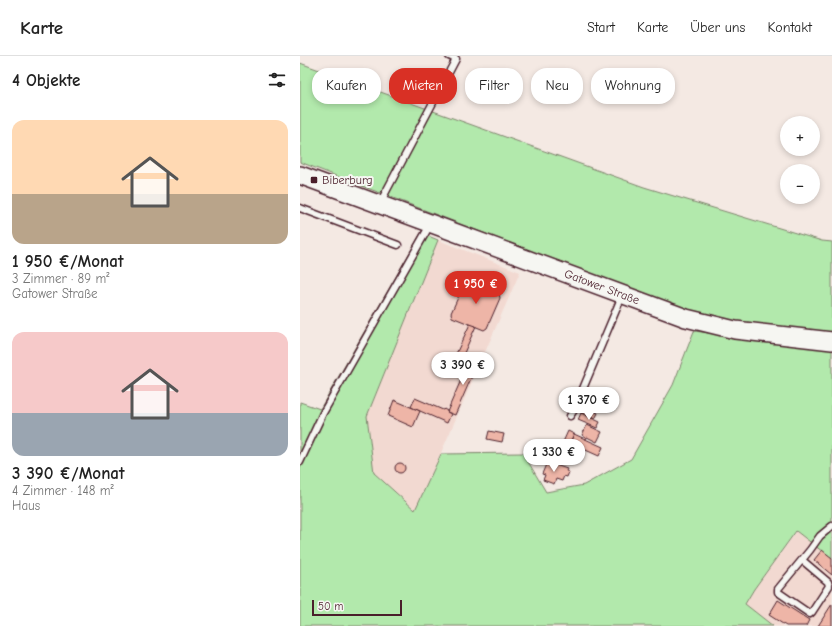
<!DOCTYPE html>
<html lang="de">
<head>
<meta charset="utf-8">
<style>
	:root { --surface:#fff; --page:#f6f6f6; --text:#222; --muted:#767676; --line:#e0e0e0; --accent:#d93025 }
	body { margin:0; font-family:"Comic Neue",sans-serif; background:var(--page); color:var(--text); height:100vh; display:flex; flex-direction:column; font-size:15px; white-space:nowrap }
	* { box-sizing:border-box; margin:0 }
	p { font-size:13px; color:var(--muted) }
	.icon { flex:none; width:22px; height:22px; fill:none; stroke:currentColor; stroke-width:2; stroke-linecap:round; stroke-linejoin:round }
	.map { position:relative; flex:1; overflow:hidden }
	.drawer { display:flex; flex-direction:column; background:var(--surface); width:300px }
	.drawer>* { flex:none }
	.hud { position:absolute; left:12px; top:12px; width:380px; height:36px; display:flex; gap:8px }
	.controls { position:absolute; left:480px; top:60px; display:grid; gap:8px }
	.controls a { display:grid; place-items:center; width:40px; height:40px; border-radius:50%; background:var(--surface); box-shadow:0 2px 6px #0003; font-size:20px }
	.scale { position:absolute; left:12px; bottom:10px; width:90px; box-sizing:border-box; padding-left:4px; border:2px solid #4a1f2b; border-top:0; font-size:11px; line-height:14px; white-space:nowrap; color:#4a1f2b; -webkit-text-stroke:3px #f6f6f2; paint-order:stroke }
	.price { position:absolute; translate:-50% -34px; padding:0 9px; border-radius:14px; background:#fff; color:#222; font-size:13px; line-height:26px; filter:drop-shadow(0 1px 2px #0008) }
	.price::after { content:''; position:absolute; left:50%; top:24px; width:12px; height:9px; margin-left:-6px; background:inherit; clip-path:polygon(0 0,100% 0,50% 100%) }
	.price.current { background:var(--accent); color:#fff }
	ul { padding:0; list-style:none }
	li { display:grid; align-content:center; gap:8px; height:212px; padding:0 12px }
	li span { display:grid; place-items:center; height:124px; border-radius:12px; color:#555 }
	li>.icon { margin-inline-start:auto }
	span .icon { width:72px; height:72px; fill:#fffc; stroke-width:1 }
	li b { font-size:17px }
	h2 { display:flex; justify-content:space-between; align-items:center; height:48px; padding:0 12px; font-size:17px }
	.pill { padding:0 14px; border-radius:16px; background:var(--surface); box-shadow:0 2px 6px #0003; font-size:14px; line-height:36px }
	.pill.current { background:var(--accent); color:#fff }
	header { display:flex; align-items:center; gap:24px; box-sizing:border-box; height:56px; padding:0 20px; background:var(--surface); border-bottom:1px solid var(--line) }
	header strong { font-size:19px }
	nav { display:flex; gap:22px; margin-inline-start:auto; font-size:14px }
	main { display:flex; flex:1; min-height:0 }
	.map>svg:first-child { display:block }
	.built { fill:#f2d9d1 }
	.green { fill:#b2e9ac; stroke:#7e846c }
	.building { fill:#eeb5a7; stroke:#4a1f2b }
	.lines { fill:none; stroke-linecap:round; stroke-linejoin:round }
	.lane-casing { stroke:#4a1f2b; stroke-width:9 }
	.secondary-casing { stroke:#4a1f2b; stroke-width:20 }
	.lane { stroke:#f6f6f2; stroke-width:6 }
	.secondary { stroke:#f6f6f2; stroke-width:17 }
	.poi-dot { fill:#4a1f2b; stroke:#f6f6f2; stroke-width:1.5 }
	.labels { text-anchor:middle; stroke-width:4; stroke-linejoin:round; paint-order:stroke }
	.poi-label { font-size:12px; fill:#4a1f2b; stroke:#f6f6f2; text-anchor:start }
	.street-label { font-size:12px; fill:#4a1f2b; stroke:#f6f6f2 }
</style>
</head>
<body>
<header>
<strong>Karte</strong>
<nav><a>Start</a><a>Karte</a><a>Über uns</a><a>Kontakt</a></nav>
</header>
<main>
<section class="drawer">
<h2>4 Objekte<svg class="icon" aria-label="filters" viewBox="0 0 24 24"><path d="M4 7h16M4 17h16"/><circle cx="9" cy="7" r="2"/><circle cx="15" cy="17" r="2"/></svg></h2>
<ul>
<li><span style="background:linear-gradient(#ffd9b3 60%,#b9a48a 0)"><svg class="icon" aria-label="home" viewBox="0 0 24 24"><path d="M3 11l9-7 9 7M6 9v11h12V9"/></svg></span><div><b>1 950 €/Monat</b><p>3 Zimmer · 89 m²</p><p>Gatower Straße</p></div></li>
<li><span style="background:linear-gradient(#f6c9c9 65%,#9aa5b1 0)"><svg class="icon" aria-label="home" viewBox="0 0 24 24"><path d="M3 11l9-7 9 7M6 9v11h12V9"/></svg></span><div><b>3 390 €/Monat</b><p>4 Zimmer · 148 m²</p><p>Haus</p></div></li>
</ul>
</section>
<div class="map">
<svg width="532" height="570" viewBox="0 0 532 570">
	<rect width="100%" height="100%" fill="#f4e9e3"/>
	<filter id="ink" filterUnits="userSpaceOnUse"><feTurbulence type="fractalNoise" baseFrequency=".025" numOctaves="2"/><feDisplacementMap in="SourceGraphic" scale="8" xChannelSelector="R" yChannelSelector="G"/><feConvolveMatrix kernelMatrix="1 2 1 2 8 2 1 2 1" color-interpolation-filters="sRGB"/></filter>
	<g filter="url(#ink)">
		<g class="built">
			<path d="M138 184 220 216 116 454 74 417 67 360Z"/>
			<path d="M497 475 532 503V570H473L445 548 454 533Z"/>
		</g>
		<g class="green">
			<path d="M0 7 344 131 522 185 532 186V278L464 271 388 256 0 106Z"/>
			<path d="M121 177 138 184 67 360 74 417 115 454 141 398 223 397 246 436 284 429 331 403 373 329 394 275 463 284 532 291V503L496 475 454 533 445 548 473 570H0V346L20 353Z"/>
		</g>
		<g class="building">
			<path d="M168 225 199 238 200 242 187 272 184 274 152 261 151 257 165 226Z"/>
			<path d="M170 268 176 270 164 297 171 301 169 306 155 300Z"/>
			<path d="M171 301 179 304 155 359 147 356Z"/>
			<path d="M115 342 143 354 144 353 147 355V356L151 358 147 367 111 351Z"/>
			<path d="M94 344 120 355 113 371 88 360Z"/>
			<path d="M284 351 298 357 295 363 281 357Z"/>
			<path d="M281 357 300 366 297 372 278 364Z"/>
			<path d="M287 369 302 376 297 386 287 381 286 383 284 382 285 381 282 379Z"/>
			<path d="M189 375 204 378 202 386 187 383Z"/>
			<path d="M268 375 274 378 265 397 259 395Z"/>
			<path d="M274 378 303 391 299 400 270 387Z"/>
			<path d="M271 389 276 391 272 400 267 398Z"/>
			<path d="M247 406 267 413 266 415 269 416 267 421 264 420 262 425 256 423 254 428 243 424 245 419 242 418Z"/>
			<circle cx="100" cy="412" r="5"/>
			<path d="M522 494 532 502V519L514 504Z"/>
			<path d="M478 544 509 564 506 570H486L469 559Z"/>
			<path d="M532 548V570H518Z"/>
		</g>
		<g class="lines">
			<defs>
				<g id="lane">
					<path d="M80 147 156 3 149 0"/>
					<path d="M0 152 98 189"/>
					<path d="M270 360 274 354 322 240"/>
					<path d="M0 406 23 357 130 169"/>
					<path d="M502 504 528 526 529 530 512 556 510 558 478 536V533L510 494 520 480 532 470"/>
				</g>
				<g id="secondary">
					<path id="s1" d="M0 119 386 262 435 274 532 285"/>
				</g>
			</defs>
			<use href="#lane" class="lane-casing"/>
			<use href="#secondary" class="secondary-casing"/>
			<use href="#lane" class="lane"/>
			<use href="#secondary" class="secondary"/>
		</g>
	</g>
	<rect class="poi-dot" x="10" y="120" width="8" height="8" rx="2"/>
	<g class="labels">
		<g class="poi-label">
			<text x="22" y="128">Biberburg</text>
		</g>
		<g class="street-label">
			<text dy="4" stroke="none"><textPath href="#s1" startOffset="322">Gatower Straße</textPath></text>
		</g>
	</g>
</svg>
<div class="controls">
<a>+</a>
<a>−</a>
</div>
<div class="scale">50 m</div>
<b class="price current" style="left:176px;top:249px">1 950 €</b>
<b class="price" style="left:163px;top:330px">3 390 €</b>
<b class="price" style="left:289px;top:365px">1 370 €</b>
<b class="price" style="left:254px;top:417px">1 330 €</b>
<div class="hud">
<a class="pill">Kaufen</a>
<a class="pill current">Mieten</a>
<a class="pill">Filter</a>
<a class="pill">Neu</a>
<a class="pill">Wohnung</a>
</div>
</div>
</main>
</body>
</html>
